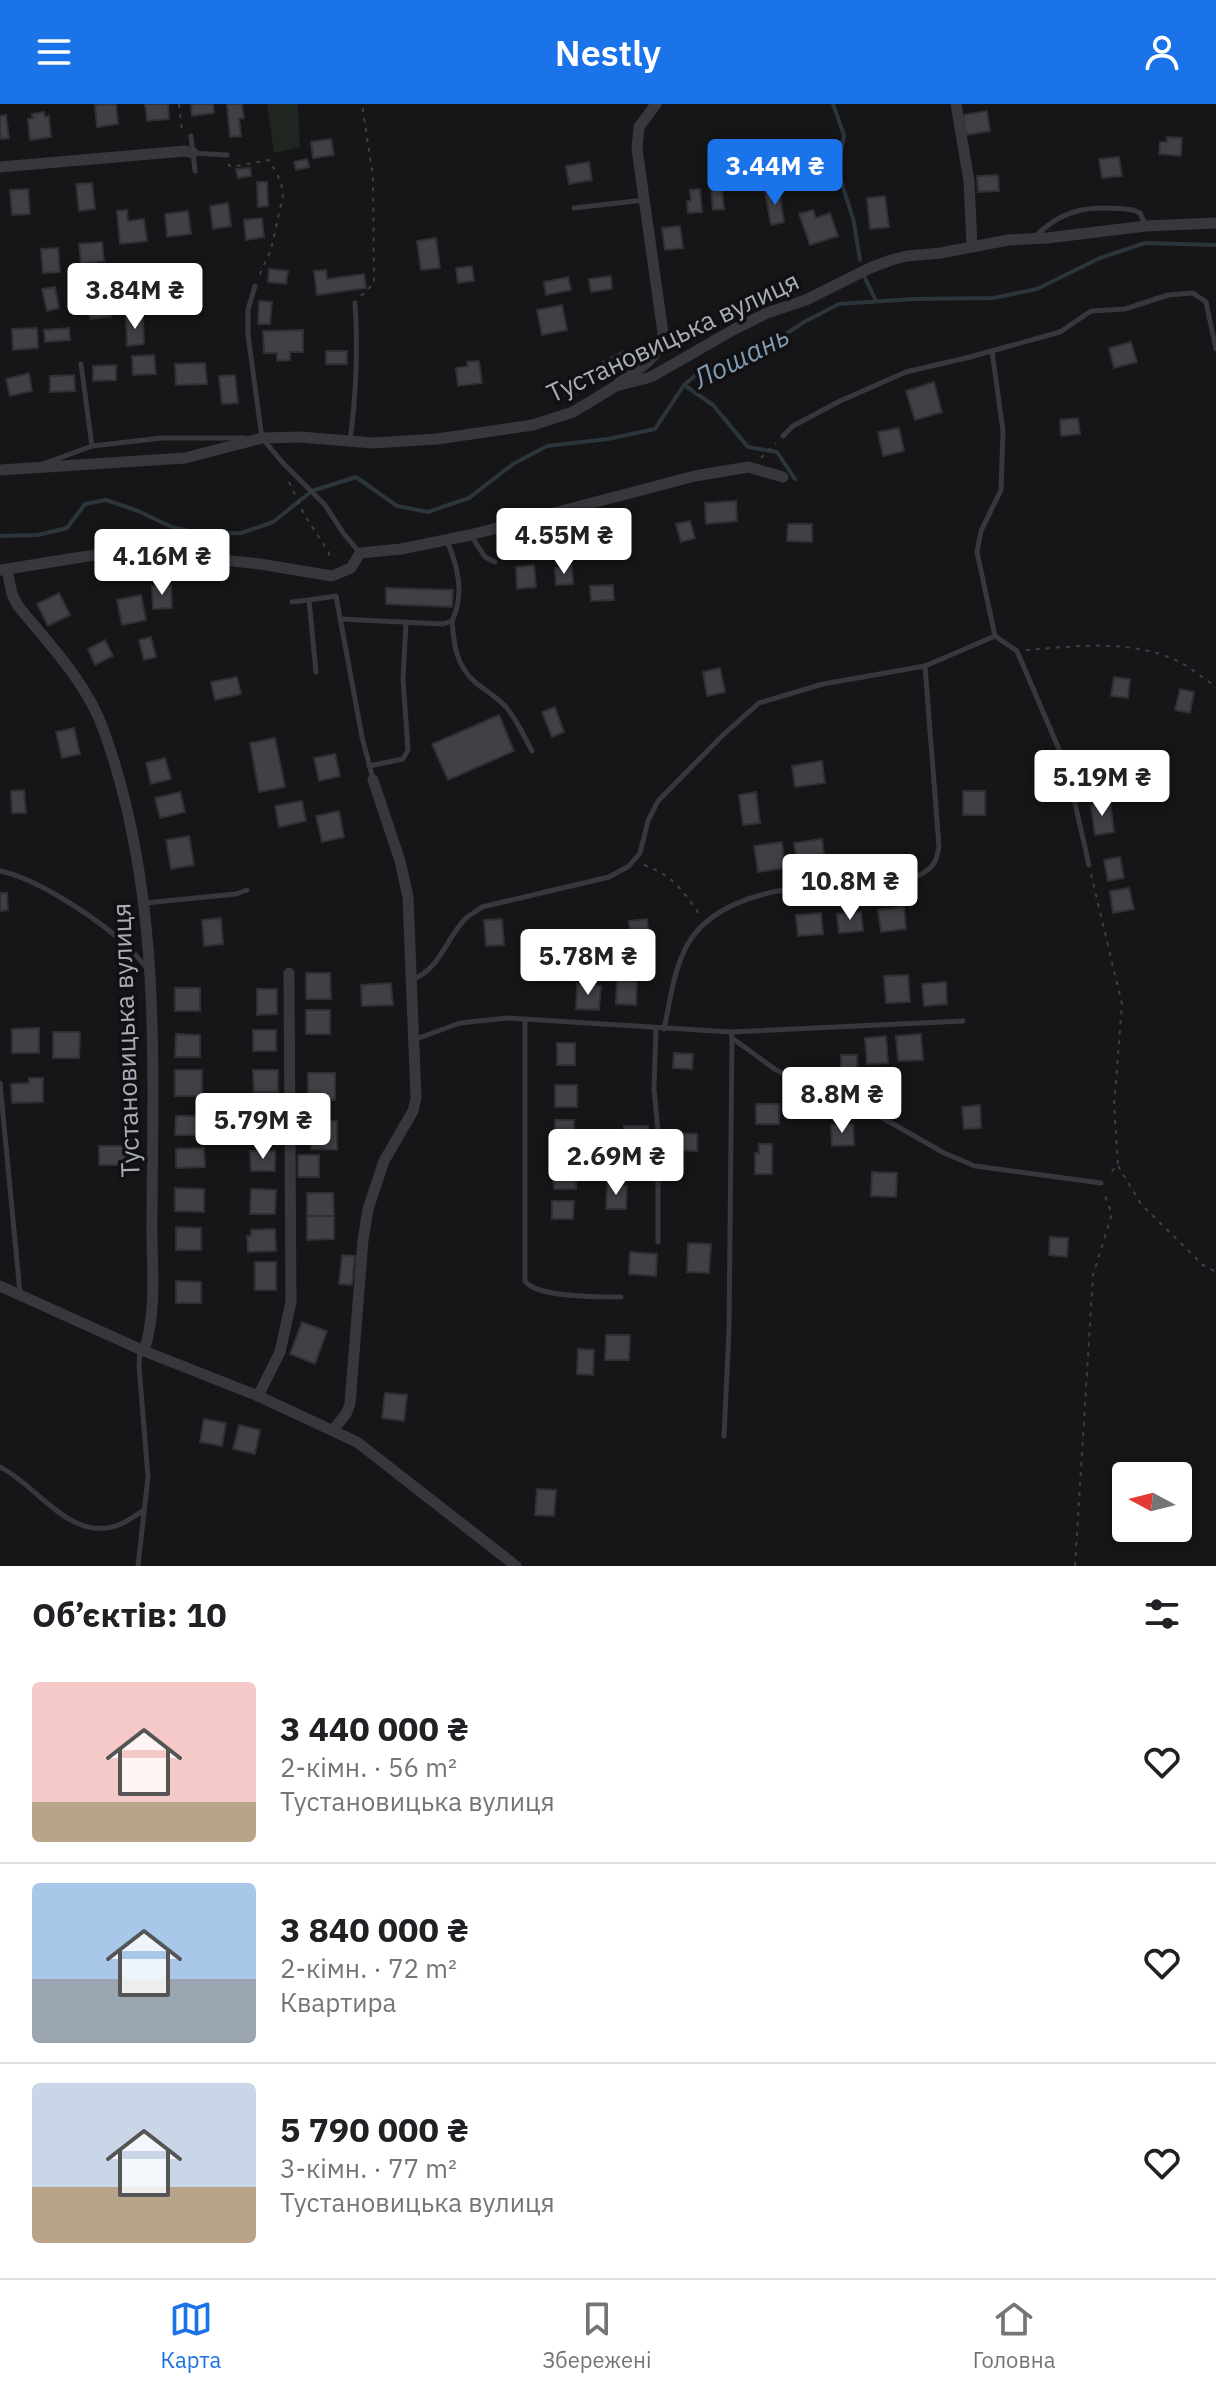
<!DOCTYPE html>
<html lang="uk">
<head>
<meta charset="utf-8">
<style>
	:root { --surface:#fff; --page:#f6f6f6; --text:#202124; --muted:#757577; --line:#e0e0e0; --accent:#1a73e8 }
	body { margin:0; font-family:"IBM Plex Sans",sans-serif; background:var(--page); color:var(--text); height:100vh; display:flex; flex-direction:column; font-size:30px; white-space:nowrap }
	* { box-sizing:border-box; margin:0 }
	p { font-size:26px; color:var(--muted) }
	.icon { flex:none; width:44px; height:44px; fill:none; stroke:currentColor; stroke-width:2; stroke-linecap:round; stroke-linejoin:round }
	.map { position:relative; height:1462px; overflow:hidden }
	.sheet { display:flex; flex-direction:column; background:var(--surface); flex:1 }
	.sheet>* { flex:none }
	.needle { width:52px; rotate:277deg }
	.buttons { position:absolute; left:1112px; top:1358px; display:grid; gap:16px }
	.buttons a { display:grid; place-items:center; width:80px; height:80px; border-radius:8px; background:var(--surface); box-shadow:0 2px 6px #0004; font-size:40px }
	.price { position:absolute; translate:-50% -68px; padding:0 18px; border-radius:8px; background:#fff; color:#222; font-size:26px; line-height:52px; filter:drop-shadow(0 2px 4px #0008) }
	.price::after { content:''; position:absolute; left:50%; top:48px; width:24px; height:18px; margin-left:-12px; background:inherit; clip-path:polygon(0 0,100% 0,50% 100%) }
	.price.on { background:var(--accent); color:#fff }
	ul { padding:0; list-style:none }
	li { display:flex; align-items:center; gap:24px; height:200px; padding:0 32px }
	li+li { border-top:2px solid var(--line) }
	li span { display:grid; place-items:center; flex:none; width:224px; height:160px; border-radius:8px; color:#555 }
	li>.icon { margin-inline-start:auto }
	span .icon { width:96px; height:96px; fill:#fffc; stroke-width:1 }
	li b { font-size:34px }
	h2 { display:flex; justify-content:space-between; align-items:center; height:96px; padding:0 32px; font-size:34px }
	header { display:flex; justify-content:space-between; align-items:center; height:104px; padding:0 32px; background:var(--accent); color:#fff; font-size:36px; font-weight:600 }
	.menu { display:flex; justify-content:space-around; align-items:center; height:112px; border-top:2px solid var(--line); background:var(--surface); font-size:22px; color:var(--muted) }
	.menu a { display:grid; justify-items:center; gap:4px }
	.menu .on { color:var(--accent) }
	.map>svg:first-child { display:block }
	.green { fill:#1e261f }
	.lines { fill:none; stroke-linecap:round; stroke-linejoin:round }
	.stream { stroke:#2c353c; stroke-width:4 }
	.building { fill:#404145; stroke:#303034; stroke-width:2 }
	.path { stroke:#3d3f44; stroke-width:2; stroke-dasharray:4 6; stroke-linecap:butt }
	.lane { stroke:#37383d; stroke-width:5 }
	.street { stroke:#37383d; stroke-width:11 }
	.labels { text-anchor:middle; stroke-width:7; stroke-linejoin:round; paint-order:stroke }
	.street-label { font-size:26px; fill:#a8adb8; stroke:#111113 }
	.water-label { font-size:28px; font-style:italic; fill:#7f9bb3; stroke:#111113 }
</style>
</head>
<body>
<header><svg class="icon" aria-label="menu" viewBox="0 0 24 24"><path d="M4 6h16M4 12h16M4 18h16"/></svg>Nestly<svg class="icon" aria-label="person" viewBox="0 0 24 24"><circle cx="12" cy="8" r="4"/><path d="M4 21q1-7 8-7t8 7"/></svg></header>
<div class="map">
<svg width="1216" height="1462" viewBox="0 0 1216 1462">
	<rect width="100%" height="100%" fill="#161618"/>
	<path class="green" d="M267 0H298L300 43 274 49Z"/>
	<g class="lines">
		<g class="stream">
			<path d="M833 0 844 31 838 67 854 118 860 156"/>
			<path d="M865 174 876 197"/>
			<path d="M684 281 713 301 748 343 777 348 795 375"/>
			<path d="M0 432 38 431 67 424 85 400 106 396 138 407 172 423 201 430 241 429 273 418 312 387 356 373 397 402 428 408 469 394 513 360 547 342 608 335 655 325 684 281 703 265 763 245 804 218 839 200 914 195 993 194 1037 185 1100 154 1145 139 1216 141"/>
		</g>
	</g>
	<g class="building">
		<path d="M116 0 118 20 97 23 95 1Z"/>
		<path d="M145 0H168L169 15 147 17Z"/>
		<path d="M191 0H213L214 9 192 12Z"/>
		<path d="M227 0H242L244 14 239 15 241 32 230 33Z"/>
		<path d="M987 7 990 27 966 31 963 11Z"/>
		<path d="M44 8 45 13 49 12 51 33 30 36 28 15 33 14 32 10Z"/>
		<path d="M6 11 9 34 0 35V12Z"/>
		<path d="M1167 33 1182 34 1181 52 1159 50 1160 38H1167Z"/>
		<path d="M331 35 334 51 313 54 311 38Z"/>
		<path d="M800 46 805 70 787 74 786 68 782 69 778 51Z"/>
		<path d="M1119 53 1122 72 1102 74 1099 55Z"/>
		<path d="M307 55 309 63 296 66 294 58Z"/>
		<path d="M589 58 592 76 569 80 566 62Z"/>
		<path d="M743 62H758L759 80 744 81Z"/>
		<path d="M250 64 251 72 238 74 236 65Z"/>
		<path d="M998 71 999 87 978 88 977 72Z"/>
		<path d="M721 74 724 105 713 106 710 75Z"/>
		<path d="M257 78H267L268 102 258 103Z"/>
		<path d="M92 79 95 105 79 107 76 80Z"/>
		<path d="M28 85 30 110 12 111 10 86Z"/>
		<path d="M700 85 702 108 688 109 687 97H691L690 86Z"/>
		<path d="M779 85 784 118 771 121 765 88Z"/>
		<path d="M885 92 889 123 870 125 867 94Z"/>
		<path d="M228 99 231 122 213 125 210 102Z"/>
		<path d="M127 106 128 117 144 115 147 137 120 140 117 107Z"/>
		<path d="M813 106 816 114 830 109 838 132 810 141 799 110Z"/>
		<path d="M188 107 191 130 167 133 165 110Z"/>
		<path d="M262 114 264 133 246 136 244 116Z"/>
		<path d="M680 122 683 144 665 146 662 124Z"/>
		<path d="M436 134 440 164 421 166 417 137Z"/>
		<path d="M102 138 104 157 81 160 79 140Z"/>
		<path d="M58 144 60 168 43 169 41 145Z"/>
		<path d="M472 162 474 177 458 179 456 164Z"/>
		<path d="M269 165 288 167 286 180 268 178Z"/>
		<path d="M326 166 327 175 364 170 366 184 317 191 314 167Z"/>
		<path d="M611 172 612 185 591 188 589 175Z"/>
		<path d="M568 173 571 186 546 191 544 178Z"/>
		<path d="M55 183 59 204 47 207 42 185Z"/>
		<path d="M108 188 111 213 90 215 88 190Z"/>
		<path d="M259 197 272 198 270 220H258Z"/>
		<path d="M562 201 567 226 542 231 537 206Z"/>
		<path d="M143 213 144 240 127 242 126 214Z"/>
		<path d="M37 224 38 244 13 246 12 225Z"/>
		<path d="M69 224 70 236 45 238 44 226Z"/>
		<path d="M303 226V248H290V256L277 257V249H264L263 227Z"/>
		<path d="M1131 238 1137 258 1114 264 1109 244Z"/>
		<rect x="326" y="247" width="21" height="13"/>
		<path d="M624 247 631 260 604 275 597 261Z"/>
		<path d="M154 251 156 270 133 271 132 252Z"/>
		<path d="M479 257 482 279 458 282 456 264 468 262 467 258Z"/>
		<path d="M205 259 207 280 176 281 175 260Z"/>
		<path d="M116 261V276L93 277V262Z"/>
		<path d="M29 269 32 287 10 292 6 275Z"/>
		<path d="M74 271 75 287 50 288V272Z"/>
		<path d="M235 271 238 299 222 300 219 272Z"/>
		<path d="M934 278 942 308 915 316 906 287Z"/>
		<path d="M1078 314 1080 330 1061 332 1060 316Z"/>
		<path d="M899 324 904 347 883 352 878 328Z"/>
		<path d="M736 397 737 417 706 420 705 399Z"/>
		<path d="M690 417 695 434 681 438 676 420Z"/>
		<path d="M788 420H812V438L787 437Z"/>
		<path d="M534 461 536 483 517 485 516 463Z"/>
		<path d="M572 462 573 480 556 481 555 464Z"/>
		<path d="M171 481 172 504 153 505 152 482Z"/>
		<path d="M613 481 614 496 591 497 590 482Z"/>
		<path d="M386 484 453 486 452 503 386 500Z"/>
		<path d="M59 489 70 511 48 522 37 500Z"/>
		<path d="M141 491 146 516 122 521 117 496Z"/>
		<path d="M151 533 156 553 144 556 139 536Z"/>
		<path d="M105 536 113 552 95 561 88 545Z"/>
		<path d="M720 564 725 588 707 592 703 568Z"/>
		<path d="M237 573 241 590 215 596 211 578Z"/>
		<path d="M1114 573 1130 575 1128 594 1111 592Z"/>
		<path d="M1180 585 1194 588 1190 609 1175 606Z"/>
		<path d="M555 603 564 628 552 633 542 608Z"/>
		<path d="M499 611 514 647 448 676 432 640Z"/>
		<path d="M74 624 80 650 62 654 56 628Z"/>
		<path d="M275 634 285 683 259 688 250 639Z"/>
		<path d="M335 650 340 672 319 677 314 654Z"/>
		<path d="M165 654 171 675 151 680 146 659Z"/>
		<path d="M822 657 825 679 795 683 792 662Z"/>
		<path d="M24 686 26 709H12L11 687Z"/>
		<rect x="963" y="687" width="22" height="24"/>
		<path d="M180 688 185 708 160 714 155 694Z"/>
		<path d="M756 688 760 719 743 721 739 691Z"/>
		<path d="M302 697 306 717 279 723 275 702Z"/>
		<path d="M1110 698 1114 728 1095 731 1091 701Z"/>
		<path d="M339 707 344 733 322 738 316 712Z"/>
		<path d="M189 732 194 761 171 765 166 736Z"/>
		<path d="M822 735 825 758 804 760V757L797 758 794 739Z"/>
		<path d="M782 738 785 764 758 768 754 742Z"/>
		<path d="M1120 753 1124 774 1108 777 1104 756Z"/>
		<path d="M1129 784 1134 805 1113 809 1110 787Z"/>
		<path d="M0 789H7L8 806 0 807Z"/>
		<path d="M904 803 906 825 881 828 878 806Z"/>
		<path d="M861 808 863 827 839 829 837 810Z"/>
		<path d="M821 809 823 830 798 832 796 811Z"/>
		<path d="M221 814 223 840 204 842 202 816Z"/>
		<path d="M502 815 504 841 486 842 484 816Z"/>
		<path d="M647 815 650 843 628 845 630 862 613 864 612 858 601 859 598 834 630 830 629 817Z"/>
		<path d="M306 869H330L331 895H306Z"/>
		<path d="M908 871 910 898 886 899 884 872Z"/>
		<path d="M617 876 637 877 636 901 616 900Z"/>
		<path d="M946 878 947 900 924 902 922 880Z"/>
		<path d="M391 879 393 901 362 902 361 881Z"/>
		<path d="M577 880 601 882 599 906 576 905Z"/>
		<rect x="175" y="884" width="25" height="23"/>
		<path d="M257 885H277V910L257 911Z"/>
		<rect x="306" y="906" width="24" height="24"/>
		<path d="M39 924V949H12V925Z"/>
		<rect x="253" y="926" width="23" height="21"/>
		<path d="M53 928H80L79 954H53Z"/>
		<path d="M176 930 200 931V953H175Z"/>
		<path d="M921 930 923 956 898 957 896 932Z"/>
		<path d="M886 932 888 959 867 960 865 934Z"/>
		<rect x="557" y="939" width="18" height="22"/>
		<path d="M674 949 693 950 692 965 673 964Z"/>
		<rect x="841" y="951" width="16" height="20"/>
		<rect x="175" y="966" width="27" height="26"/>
		<path d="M253 966H278V988H254Z"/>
		<rect x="308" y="969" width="27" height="27"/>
		<path d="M29 974H43V998L12 999 11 980 29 979Z"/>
		<rect x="555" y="981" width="22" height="22"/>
		<rect x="756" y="1000" width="23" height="20"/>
		<path d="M980 1001 981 1024 964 1025 962 1003Z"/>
		<path d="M176 1012H200V1031H175Z"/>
		<rect x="555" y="1016" width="19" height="21"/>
		<path d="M312 1017H337V1046L311 1045Z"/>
		<path d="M853 1020 854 1041 832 1042 831 1021Z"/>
		<path d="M624 1022H648L647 1051 623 1050Z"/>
		<path d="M679 1029 697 1030V1047L678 1046Z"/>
		<path d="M759 1040H772V1070H755V1049H759Z"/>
		<rect x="99" y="1042" width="29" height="19"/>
		<path d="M204 1044 205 1063 176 1064V1045Z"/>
		<path d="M250 1047H275V1067H251Z"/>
		<rect x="298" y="1051" width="21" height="22"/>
		<path d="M553 1065H576V1085H554Z"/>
		<path d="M872 1068 897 1069 896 1093 871 1092Z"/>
		<path d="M607 1081 627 1082 626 1105H606Z"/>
		<path d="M175 1084 204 1085V1108L175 1107Z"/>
		<path d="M251 1085 276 1086 275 1110H250Z"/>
		<path d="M307 1089H333L334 1112H307Z"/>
		<path d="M552 1097H574L573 1115H552Z"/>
		<path d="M307 1112H334V1135L307 1136Z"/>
		<path d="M176 1123 201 1124V1146H176Z"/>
		<path d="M275 1125 276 1147 248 1148 247 1132H251V1126Z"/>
		<path d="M1050 1133 1068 1134 1067 1153 1049 1151Z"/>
		<path d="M688 1139 711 1140 709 1169 687 1168Z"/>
		<path d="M630 1148 657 1150 656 1172 629 1170Z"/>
		<path d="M342 1151 355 1152 352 1181 339 1180Z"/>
		<rect x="255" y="1158" width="21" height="28"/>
		<path d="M176 1177 201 1178V1199H176Z"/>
		<path d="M302 1218 327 1227 315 1260 290 1250Z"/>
		<path d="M606 1231H630L629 1256H605Z"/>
		<path d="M578 1245 594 1246 593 1271 577 1270Z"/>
		<path d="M385 1289 407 1291 404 1317 382 1314Z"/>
		<path d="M204 1315 226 1319 222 1342 200 1338Z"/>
		<path d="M239 1321 260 1326 255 1350 233 1345Z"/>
		<path d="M537 1385 556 1386 554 1412 535 1411Z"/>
	</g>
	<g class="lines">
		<g class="path">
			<path d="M179 0 182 27"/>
			<path d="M228 60 231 63 269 56C276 68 282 77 283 91L271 146 259 172"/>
			<path d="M361 192 374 179 373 73 362 0"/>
			<path d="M761 354 776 339"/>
			<path d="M289 378 304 410 329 449 330 457"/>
			<path d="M1026 546C1078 542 1138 534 1185 561 1196 568 1206 576 1216 583"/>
			<path d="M644 761C675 773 681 785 700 811"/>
			<path d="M1091 770 1122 900 1114 1001 1118 1061 1108 1071"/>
			<path d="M1118 1062 1141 1100 1203 1161 1216 1168"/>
			<path d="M1075 1462 1093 1171 1112 1110 1103 1087"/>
		</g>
		<g class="lane">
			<path d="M191 32 195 67"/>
			<path d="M193 49 227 51"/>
			<path d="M574 104 644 96"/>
			<path d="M1034 134C1063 103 1093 101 1133 106L1140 109 1146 122"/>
			<path d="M255 182 248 206V231L262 334 282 358 325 401 344 430 360 449"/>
			<path d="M81 260 92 342"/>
			<path d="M783 332 793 322 840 297 906 268 970 253 1060 228 1091 207 1125 205 1168 191 1193 189 1206 198 1216 245"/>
			<path d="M350 337C356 292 358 244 355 199"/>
			<path d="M43 360 92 342 162 334H245"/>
			<path d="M472 433 485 453 495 458"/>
			<path d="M292 498 309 496"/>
			<path d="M340 515 443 520 452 517C465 490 458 463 447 437"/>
			<path d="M452 517C454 541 456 562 476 579 486 587 498 594 506 603 517 616 524 632 532 647"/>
			<path d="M995 532 1017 547 1067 664 1089 761"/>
			<path d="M316 568 309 496 336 492 362 633 373 675"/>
			<path d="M369 662 403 655 408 646 403 575 406 518"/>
			<path d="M0 767C35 774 88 809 116 832 128 841 137 853 147 864"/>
			<path d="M145 799 236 790 247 786"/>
			<path d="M411 876C440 866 446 834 466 814 471 810 477 807 482 803L609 773 629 762 640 749 648 717 658 697 724 630 759 599 823 580 925 562 995 532 977 448 981 427 1001 386 1003 327 992 247"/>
			<path d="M525 915V1177C537 1194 600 1193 621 1193"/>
			<path d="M656 924 654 984 658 1028V1138"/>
			<path d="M664 925C671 894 674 858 693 832 714 804 752 791 784 786 822 780 897 790 929 765 936 759 937 752 939 743L925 562"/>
			<path d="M731 928 732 934 776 966 860 1001 944 1049 975 1062 1101 1079"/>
			<path d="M416 935 460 919 507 914 731 928 963 917"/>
			<path d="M0 979 20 1189"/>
			<path d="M724 1332 729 1226 732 934"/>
			<path d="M0 1363C39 1382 71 1441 121 1420 128 1417 136 1411 143 1407"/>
			<path d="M138 1462 148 1373 139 1262 140 1245"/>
		</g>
		<g class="street">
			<path d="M956 0 969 77 972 142"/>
			<path d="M0 63 185 47 193 49"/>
			<path d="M619 279C636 267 655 256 664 236L637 45 639 23 656 0"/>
			<path d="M0 366 185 354 262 334 300 333 373 339 437 335 533 321 573 308 616 282 651 273 733 226 767 209 806 196 870 164 891 156 907 152 941 149 1008 136 1047 134 1146 122 1216 119"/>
			<path d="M1 466 88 452 127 450 172 451 260 460 332 472 351 464 360 449 401 445 470 431 695 372 748 363 783 373"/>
			<path d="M7 466 12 490 18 502C50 541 87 579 104 627 161 786 153 949 152 1114 151 1158 158 1204 144 1247"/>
			<path d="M0 1182 144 1247 258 1292 357 1338 516 1462"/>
			<path d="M258 1292 280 1248 291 1198 289 869"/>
			<path d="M333 1326 346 1310 350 1300 363 1136 368 1105 384 1057 413 1007 416 994 408 793 400 757 373 676"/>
		</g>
	</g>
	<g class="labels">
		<g class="street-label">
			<text transform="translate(673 233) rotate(-25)" y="9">Тустановицька вулиця</text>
			<text transform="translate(126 936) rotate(-92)" y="9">Тустановицька вулиця</text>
		</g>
		<g class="water-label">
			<text transform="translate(741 253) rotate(-27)" y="10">Лошань</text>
		</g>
	</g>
</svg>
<div class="buttons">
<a><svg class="needle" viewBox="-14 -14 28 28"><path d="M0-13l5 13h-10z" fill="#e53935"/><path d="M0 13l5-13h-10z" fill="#757577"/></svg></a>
</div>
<b class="price on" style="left:775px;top:103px">3.44M ₴</b>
<b class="price" style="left:135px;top:227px">3.84M ₴</b>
<b class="price" style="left:564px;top:472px">4.55M ₴</b>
<b class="price" style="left:162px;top:493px">4.16M ₴</b>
<b class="price" style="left:1102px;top:714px">5.19M ₴</b>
<b class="price" style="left:850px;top:818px">10.8M ₴</b>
<b class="price" style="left:588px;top:893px">5.78M ₴</b>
<b class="price" style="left:842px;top:1031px">8.8M ₴</b>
<b class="price" style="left:263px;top:1057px">5.79M ₴</b>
<b class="price" style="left:616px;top:1093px">2.69M ₴</b>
</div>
<section class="sheet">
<h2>Об’єктів: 10<svg class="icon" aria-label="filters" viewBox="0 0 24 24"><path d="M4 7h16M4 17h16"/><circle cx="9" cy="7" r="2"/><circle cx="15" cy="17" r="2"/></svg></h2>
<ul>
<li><span style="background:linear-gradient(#f6c9c9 75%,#b9a48a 0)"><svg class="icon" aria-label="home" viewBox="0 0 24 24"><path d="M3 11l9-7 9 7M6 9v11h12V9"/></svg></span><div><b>3 440 000 ₴</b><p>2-кімн. · 56 m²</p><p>Тустановицька вулиця</p></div><svg class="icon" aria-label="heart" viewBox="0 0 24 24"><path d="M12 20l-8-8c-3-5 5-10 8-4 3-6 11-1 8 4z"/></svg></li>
<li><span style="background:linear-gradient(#a9c7e8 60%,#9aa5b1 0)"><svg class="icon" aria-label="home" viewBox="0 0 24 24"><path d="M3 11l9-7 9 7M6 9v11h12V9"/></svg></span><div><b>3 840 000 ₴</b><p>2-кімн. · 72 m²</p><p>Квартира</p></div><svg class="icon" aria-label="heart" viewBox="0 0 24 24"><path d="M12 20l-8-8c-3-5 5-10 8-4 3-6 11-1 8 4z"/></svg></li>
<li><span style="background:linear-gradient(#c9d6e8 65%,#b9a48a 0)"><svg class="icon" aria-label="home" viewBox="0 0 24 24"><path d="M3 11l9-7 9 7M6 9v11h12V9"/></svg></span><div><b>5 790 000 ₴</b><p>3-кімн. · 77 m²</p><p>Тустановицька вулиця</p></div><svg class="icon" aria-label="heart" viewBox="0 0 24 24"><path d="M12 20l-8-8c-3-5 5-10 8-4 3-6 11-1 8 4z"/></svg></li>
</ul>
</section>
<nav class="menu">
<a class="on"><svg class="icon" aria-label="map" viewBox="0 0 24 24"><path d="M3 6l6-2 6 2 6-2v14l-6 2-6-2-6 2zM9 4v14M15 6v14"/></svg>Карта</a>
<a><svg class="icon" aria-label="saved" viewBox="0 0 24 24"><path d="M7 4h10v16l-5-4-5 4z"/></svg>Збережені</a>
<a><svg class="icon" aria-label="home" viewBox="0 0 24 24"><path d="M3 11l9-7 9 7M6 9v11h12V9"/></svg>Головна</a>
</nav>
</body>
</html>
